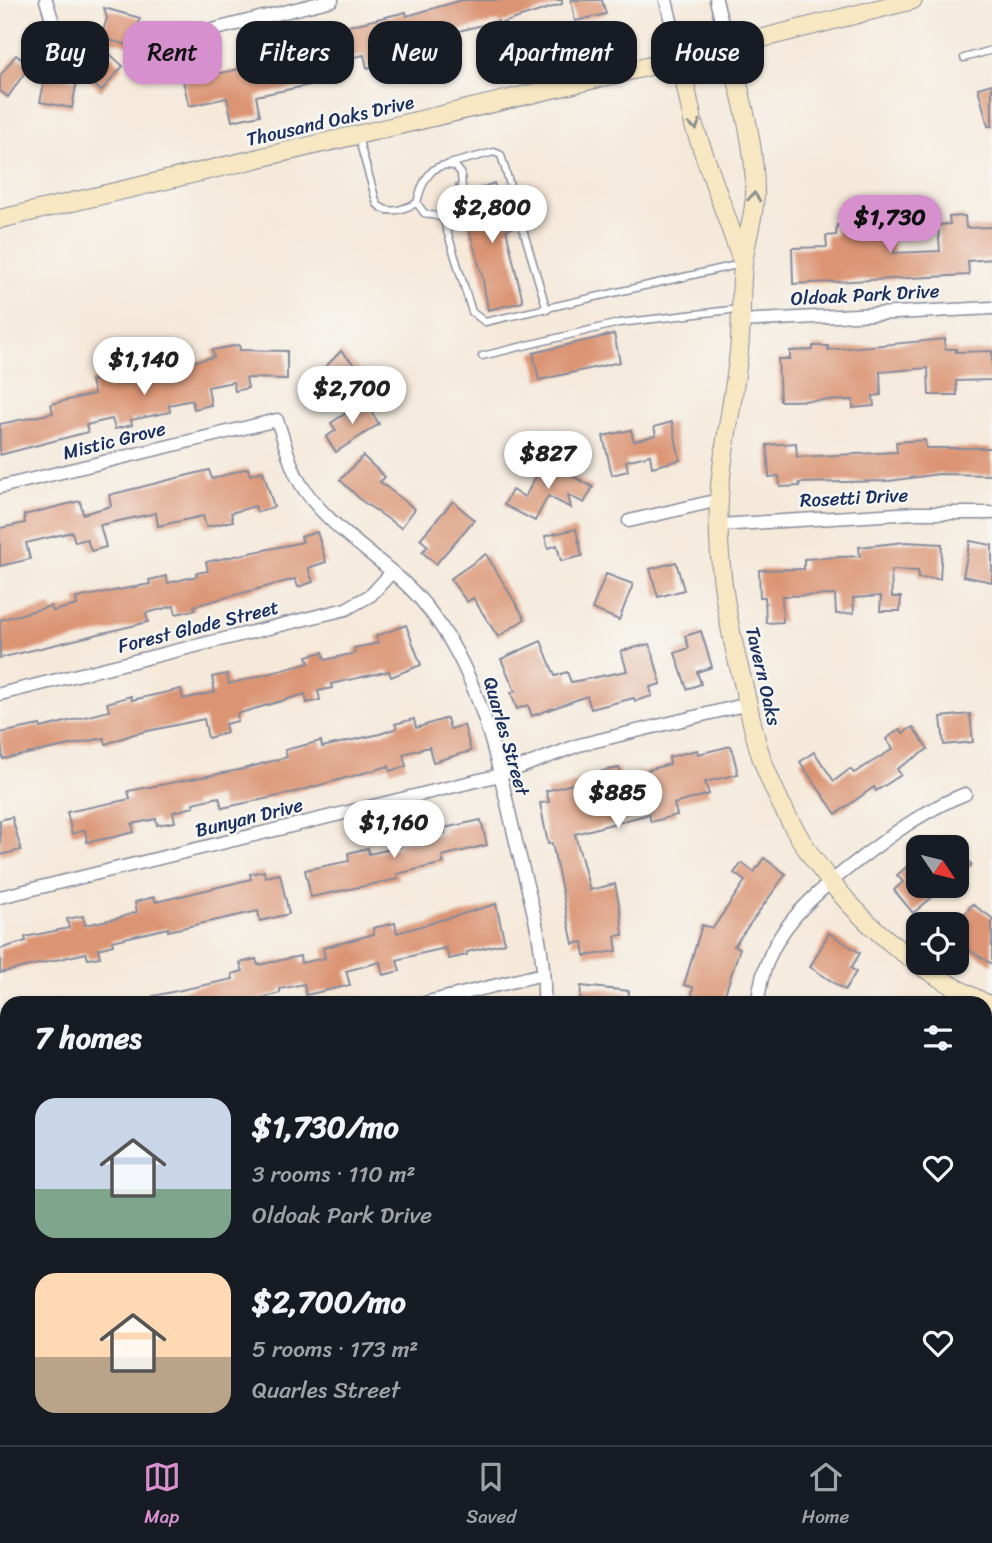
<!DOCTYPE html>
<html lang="en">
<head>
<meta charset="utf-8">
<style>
	:root { --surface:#171b24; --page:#242831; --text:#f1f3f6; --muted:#9ea1a6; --line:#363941; --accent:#d690ce }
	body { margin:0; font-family:Sriracha,sans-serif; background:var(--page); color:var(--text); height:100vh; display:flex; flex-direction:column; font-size:26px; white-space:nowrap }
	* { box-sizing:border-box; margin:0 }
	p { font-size:23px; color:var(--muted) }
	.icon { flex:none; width:38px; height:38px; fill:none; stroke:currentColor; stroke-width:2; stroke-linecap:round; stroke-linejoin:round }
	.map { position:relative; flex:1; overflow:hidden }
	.sheet { position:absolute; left:0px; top:996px; width:992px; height:450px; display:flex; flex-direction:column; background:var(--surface); border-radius:21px 21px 0 0; box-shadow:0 2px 5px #0004 }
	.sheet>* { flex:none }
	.guide { position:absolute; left:21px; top:21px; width:950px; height:63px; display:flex; gap:14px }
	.needle { width:46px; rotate:125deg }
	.controls { position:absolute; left:906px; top:835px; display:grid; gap:14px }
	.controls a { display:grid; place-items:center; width:63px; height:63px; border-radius:14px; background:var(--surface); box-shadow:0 2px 5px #0004; font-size:35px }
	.price { position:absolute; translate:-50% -60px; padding:0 16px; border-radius:24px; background:#fff; color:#222; font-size:23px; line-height:46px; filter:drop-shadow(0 2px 4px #0008) }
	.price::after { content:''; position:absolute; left:50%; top:42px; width:21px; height:16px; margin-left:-10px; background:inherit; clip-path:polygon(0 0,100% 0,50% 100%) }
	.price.active { background:var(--accent); color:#111 }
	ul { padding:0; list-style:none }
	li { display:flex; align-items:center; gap:21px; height:175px; padding:0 35px }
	li span { display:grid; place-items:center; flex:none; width:196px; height:140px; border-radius:21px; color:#555 }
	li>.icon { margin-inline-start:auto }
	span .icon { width:84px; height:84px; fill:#fffc; stroke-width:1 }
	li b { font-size:30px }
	h2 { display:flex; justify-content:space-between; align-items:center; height:84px; padding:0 35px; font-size:30px }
	.pill { padding:0 24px; border-radius:21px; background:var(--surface); box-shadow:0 2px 5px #0004; font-size:24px; line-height:63px }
	.pill.active { background:var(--accent); color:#111 }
	.menu { display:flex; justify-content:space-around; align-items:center; height:98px; border-top:2px solid var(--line); background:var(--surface); font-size:19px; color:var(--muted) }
	.menu a { display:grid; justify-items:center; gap:4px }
	.menu .active { color:var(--accent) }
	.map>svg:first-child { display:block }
	.building { fill:#db9575 }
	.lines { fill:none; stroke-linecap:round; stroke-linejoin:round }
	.lane-casing { stroke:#888c9c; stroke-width:9 }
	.street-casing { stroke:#888c9c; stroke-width:15 }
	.secondary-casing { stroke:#888c9c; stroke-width:20 }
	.lane { stroke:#fff; stroke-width:6 }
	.street { stroke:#fff; stroke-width:12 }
	.secondary { stroke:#f7e8c3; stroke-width:18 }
	.oneway { stroke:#898c90 }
	.labels { text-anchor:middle; stroke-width:5; stroke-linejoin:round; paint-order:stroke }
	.street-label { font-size:19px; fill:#1b2f5e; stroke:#f6f6f2 }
</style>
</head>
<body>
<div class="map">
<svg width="992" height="1445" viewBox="0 0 992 1445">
	<rect width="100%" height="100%" fill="#f6f6f2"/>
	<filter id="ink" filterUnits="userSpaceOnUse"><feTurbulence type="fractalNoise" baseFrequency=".0143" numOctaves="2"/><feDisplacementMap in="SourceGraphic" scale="14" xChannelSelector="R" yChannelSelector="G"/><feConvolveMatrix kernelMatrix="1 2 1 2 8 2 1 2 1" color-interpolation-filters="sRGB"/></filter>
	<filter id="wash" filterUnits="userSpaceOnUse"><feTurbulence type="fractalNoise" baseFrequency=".00686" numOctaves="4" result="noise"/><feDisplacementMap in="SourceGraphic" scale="28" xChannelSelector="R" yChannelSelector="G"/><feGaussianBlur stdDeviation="1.57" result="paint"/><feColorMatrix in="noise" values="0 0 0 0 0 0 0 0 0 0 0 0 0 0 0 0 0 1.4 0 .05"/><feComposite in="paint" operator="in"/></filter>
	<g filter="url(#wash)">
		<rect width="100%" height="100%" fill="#f5e9da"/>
		<g id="blocks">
			<g class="building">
				<path d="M462 0H562V4L499 24 498 21 459 31 462 43 401 63 400 60 367 68 364 55 321 64 325 82 256 96 260 115 232 121 227 98 189 106 183 81 258 65 254 49 406 12 407 16Z"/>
				<path d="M571 0H602L606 14 575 21Z"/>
				<path d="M104 8 140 18 138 27 149 30 144 49 101 38 107 18Z"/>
				<path d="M103 48 123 66 101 91 81 73Z"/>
				<path d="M16 55 30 65 8 97 0 91V76Z"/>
				<path d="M46 74 77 80 72 108 40 102Z"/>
				<path d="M992 84V126H988L978 88Z"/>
				<path d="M494 183 501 212 509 210 513 228 506 230 523 302 488 310 482 275 463 209 464 203 459 199 451 203 456 186 458 192 463 194Z"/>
				<path d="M965 216 966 228 992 227V259L968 261 969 275 793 284 792 248 827 247 826 236 836 235 837 225 856 224V231L892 229 894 253 940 251 938 225 950 224 949 217Z"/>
				<path d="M614 334 620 362 539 380 533 353Z"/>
				<path d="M945 339V349H956V352L992 351V380L956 381 957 395H929L928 368 880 372 881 395 873 396 874 406 853 408V400L780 401 778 359H790V351L813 350V346H828V350Z"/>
				<path d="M239 345 240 350 287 351V379L246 378 248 388 235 391 233 382 208 387 211 405 194 409 192 400 169 405 170 412 131 420 132 425 115 429 112 419 86 425 88 432 0 455V424L53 413 51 404 94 394 91 381 121 375 123 384 175 374 173 366 214 357 212 350Z"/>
				<path d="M341 351 362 372 336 400 325 389 316 397 306 387Z"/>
				<path d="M364 401 379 424 336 452 326 437 336 430 331 423Z"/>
				<path d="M672 422 680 460 652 467 650 455 626 461 628 471 612 475 603 436 631 430 634 441 656 435 654 427Z"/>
				<path d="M925 440 926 448H992V475L939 474 889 481 799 483 800 486 780 487 779 476 769 477 767 445 796 443 797 457 836 455 897 452 896 442Z"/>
				<path d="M363 456 385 477 380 482 415 509 401 528 362 501 340 480Z"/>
				<path d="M544 461 593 487 584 503 568 495 571 508 548 496 535 521 504 505 512 490 525 497Z"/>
				<path d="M248 468 250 475 263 471 274 507 257 512 255 506 231 513 233 521 206 527 203 516 158 526 156 513 100 525 106 547 91 551 87 539 75 542 72 532 26 543 30 559 0 566V528L25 523 24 515 80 501 83 514 111 506 109 495 209 470 212 479Z"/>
				<path d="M453 501 474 520 436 564 422 552 428 546 420 539Z"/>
				<path d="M576 529 582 556 561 561 557 545 548 548 545 536Z"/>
				<path d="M317 532 326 562 308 568 313 582 298 587 295 579 194 606 195 610 176 614 174 606 146 613 148 622 0 658V620L51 606 53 611 77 605 76 598 150 584 149 580 166 576 168 583 197 576 196 573 208 571 206 562 303 542 301 537Z"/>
				<path d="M970 541 992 545V582L963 576Z"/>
				<path d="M905 542 942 544 940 579 918 578V571L891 570 892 597H901L900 611H880L881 596 853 598 854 613 836 614 835 595 782 596 783 622 766 623 765 597H760L759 570 804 569V559L860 556 859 547Z"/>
				<path d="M486 554 525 619 498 637 473 598 467 602 450 579Z"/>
				<path d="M676 562 684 590 658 597 650 569Z"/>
				<path d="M606 574 633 584 619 620 592 609Z"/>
				<path d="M406 625 421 665 391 677 389 671 331 684 332 688 318 691 320 700 307 703 305 694 237 714 238 721 225 724 227 733 208 738 204 719 134 734 106 744 104 738 3 759 0 733 40 725 41 728 109 711 107 703 131 696 132 700 181 689 183 699 215 692 212 677 227 674 229 684 309 663 307 656 323 652 325 660 355 653 354 648 378 643 376 636Z"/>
				<path d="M701 631 712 667 697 672 701 684 687 689 675 653 689 648 685 636Z"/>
				<path d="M541 641 555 676 567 672 571 682 627 671 621 651 650 644 661 684 650 687 652 696 635 701 634 698 591 709 587 696 532 716 528 705 517 709 511 693 515 691 501 659Z"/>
				<path d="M970 714 973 742 944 745 941 717Z"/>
				<path d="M447 718 450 729 464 725 471 751 433 762 429 747 403 754 406 766 390 771 389 766 288 794 222 808 219 797 193 803 194 807 173 812 175 822 157 825 156 819 132 824 134 832 114 837 87 842 85 830 72 834 67 812 130 799 128 791 239 770 287 757 285 750 321 741 322 747 380 734 397 728 395 724 414 719 416 728Z"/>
				<path d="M913 727 928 749 897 769 901 775 876 791 874 787 836 814 800 762 814 752 834 781 850 769 854 773 893 749 886 739 900 729 903 733Z"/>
				<path d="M731 746 738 774 705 782 709 794 674 804 677 815 651 822 649 814 575 834 590 890 615 884 621 914 623 935 615 936 617 951 585 956 583 942 573 944 552 843 548 844 540 803 549 802 546 791 603 776 602 771 619 768 622 777 670 764 669 757 697 750 698 754Z"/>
				<path d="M12 817 21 850 0 855V820Z"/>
				<path d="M481 820 487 845 442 856 444 863 397 874 398 879 311 897 305 870 349 861 348 853 368 848 369 854 400 847 399 843 445 833 444 828Z"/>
				<path d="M957 847 972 865 957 877Z"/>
				<path d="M764 858 786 874 734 946 740 948 722 1003H691L693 987 684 985 702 925 713 928 745 881 734 873 742 863 754 872Z"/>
				<path d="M910 864 919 875V886H928L935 895 913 913 894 890 903 882 897 875Z"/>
				<path d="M264 871 265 877 280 874 289 914 260 921 258 911 168 931V928L112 941 113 945 98 949 100 957 88 959 86 953 0 973V949L26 941 25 937 69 928 67 919 83 916 85 925 118 918 137 912 135 902 154 897 156 902 206 890 251 879 250 874Z"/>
				<path d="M496 904 505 943 467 952V955L449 959 446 948 419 954 397 960 400 971 383 975 380 962 346 971 350 985 306 995 304 984 280 989V993L256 1000 257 1003H153V996L233 979 232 974 243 971 240 963 256 959 258 965 300 956 301 963 325 958 323 948 374 934 373 928 395 923 397 933Z"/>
				<path d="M972 904 992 918V964L957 943V926Z"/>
				<path d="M829 933 860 953 851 968 856 972 845 990 810 967Z"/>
				<path d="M581 986 629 991 628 1003H580Z"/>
			</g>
		</g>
	</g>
	<g filter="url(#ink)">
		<use href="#blocks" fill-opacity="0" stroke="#888c9c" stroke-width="2"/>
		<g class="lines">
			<defs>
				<g id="lane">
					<path d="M964 58 992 50"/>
					<path d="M358 137 377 204C389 216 403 209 417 203"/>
					<path d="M449 164 494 152 501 155 547 310"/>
					<path d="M459 205 443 218 424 213 417 203C421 184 432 158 456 167L461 173 462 188"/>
					<path d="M443 218 472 312 485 322 741 264"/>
					<path d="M482 356 619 323 739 309"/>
				</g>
				<g id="street">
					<path d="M46 0 54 26"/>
					<path d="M666 0 680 59"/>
					<path d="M716 0 728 45"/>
					<path d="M204 32 332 0"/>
					<path d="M740 321 992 308"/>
					<path d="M0 487 277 420C285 442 290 469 304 489 336 536 391 562 426 606 482 675 497 762 517 846 530 898 546 950 544 1003"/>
					<path d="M629 521 719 500"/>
					<path d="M719 525 915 513H992"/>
					<path d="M0 694 346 609 371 595 392 572"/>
					<path d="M0 897 500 775 579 745 748 704"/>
					<path d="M424 1003 543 974"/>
					<path d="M758 1003C763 933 814 894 865 855 898 830 927 809 965 794"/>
					<path d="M940 1438 957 1445"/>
					<path d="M305 1445 332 1438"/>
					<path d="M516 1445V1438"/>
					<path d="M727 1445 728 1438"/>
				</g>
				<g id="secondary">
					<path d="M728 45C740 93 755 141 755 192 755 216 745 241 743 265 740 294 742 323 739 351 734 400 722 449 719 499 716 558 727 622 742 679 749 706 753 735 763 762 803 870 881 953 985 1003"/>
					<path d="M680 59 694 126 743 264"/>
					<path d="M0 219 680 59 913 0"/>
				</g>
			</defs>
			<use href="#lane" class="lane-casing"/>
			<use href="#street" class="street-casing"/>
			<use href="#secondary" class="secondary-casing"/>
			<use href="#lane" class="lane"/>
			<use href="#street" class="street"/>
			<use href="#secondary" class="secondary"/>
		</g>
		<defs><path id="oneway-chevron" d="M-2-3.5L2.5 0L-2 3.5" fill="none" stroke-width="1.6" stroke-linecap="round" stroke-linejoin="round" transform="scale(1.75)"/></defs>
		<g class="oneway">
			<use href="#oneway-chevron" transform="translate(695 125) rotate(74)"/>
			<use href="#oneway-chevron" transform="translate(754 197) rotate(-86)"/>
		</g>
	</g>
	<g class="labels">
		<g class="street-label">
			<text transform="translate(330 120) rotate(-13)" y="7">Thousand Oaks Drive</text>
			<text transform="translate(865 294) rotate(-3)" y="7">Oldoak Park Drive</text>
			<text transform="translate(114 440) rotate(-14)" y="7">Mistic Grove</text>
			<text transform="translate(854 497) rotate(-3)" y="7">Rosetti Drive</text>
			<text transform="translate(198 626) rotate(-14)" y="7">Forest Glade Street</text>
			<text transform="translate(764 676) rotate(77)" y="7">Tavern Oaks</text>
			<text transform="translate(507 736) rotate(74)" y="7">Quarles Street</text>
			<text transform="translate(249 817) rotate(-14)" y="7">Bunyan Drive</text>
		</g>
	</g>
</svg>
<div class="controls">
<a><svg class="needle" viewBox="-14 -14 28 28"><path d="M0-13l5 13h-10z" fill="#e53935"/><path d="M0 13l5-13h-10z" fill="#9ea1a6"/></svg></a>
<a><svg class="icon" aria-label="locate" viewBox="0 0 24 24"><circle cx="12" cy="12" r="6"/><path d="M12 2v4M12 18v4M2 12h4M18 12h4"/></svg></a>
</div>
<b class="price" style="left:492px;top:245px">$2,800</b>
<b class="price active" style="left:890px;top:255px">$1,730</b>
<b class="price" style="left:144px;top:397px">$1,140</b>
<b class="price" style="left:352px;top:426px">$2,700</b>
<b class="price" style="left:548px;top:491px">$827</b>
<b class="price" style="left:618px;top:830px">$885</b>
<b class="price" style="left:394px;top:860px">$1,160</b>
<div class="guide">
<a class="pill">Buy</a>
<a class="pill active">Rent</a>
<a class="pill">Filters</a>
<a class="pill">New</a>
<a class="pill">Apartment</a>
<a class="pill">House</a>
</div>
<section class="sheet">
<h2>7 homes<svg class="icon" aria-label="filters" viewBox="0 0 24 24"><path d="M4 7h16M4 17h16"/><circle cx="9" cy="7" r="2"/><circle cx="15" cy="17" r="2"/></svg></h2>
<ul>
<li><span style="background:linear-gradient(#c9d6e8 65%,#7fa58c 0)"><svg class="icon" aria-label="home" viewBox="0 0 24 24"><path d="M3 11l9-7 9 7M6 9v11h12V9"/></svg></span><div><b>$1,730/mo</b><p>3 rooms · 110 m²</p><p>Oldoak Park Drive</p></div><svg class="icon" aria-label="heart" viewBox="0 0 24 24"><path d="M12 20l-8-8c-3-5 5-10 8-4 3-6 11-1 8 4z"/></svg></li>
<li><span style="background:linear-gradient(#ffd9b3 60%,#b9a48a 0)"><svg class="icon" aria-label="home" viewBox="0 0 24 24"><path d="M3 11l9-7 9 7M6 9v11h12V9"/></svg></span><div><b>$2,700/mo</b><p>5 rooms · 173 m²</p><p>Quarles Street</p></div><svg class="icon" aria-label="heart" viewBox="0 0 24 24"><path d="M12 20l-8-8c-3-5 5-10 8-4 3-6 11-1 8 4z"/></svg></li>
</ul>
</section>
</div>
<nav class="menu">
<a class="active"><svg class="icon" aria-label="map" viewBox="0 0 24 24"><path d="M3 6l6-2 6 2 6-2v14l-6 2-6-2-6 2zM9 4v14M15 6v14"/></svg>Map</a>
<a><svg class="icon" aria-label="saved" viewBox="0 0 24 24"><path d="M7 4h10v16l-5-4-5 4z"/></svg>Saved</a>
<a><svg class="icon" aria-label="home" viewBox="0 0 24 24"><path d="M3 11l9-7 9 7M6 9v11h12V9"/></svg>Home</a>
</nav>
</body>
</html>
